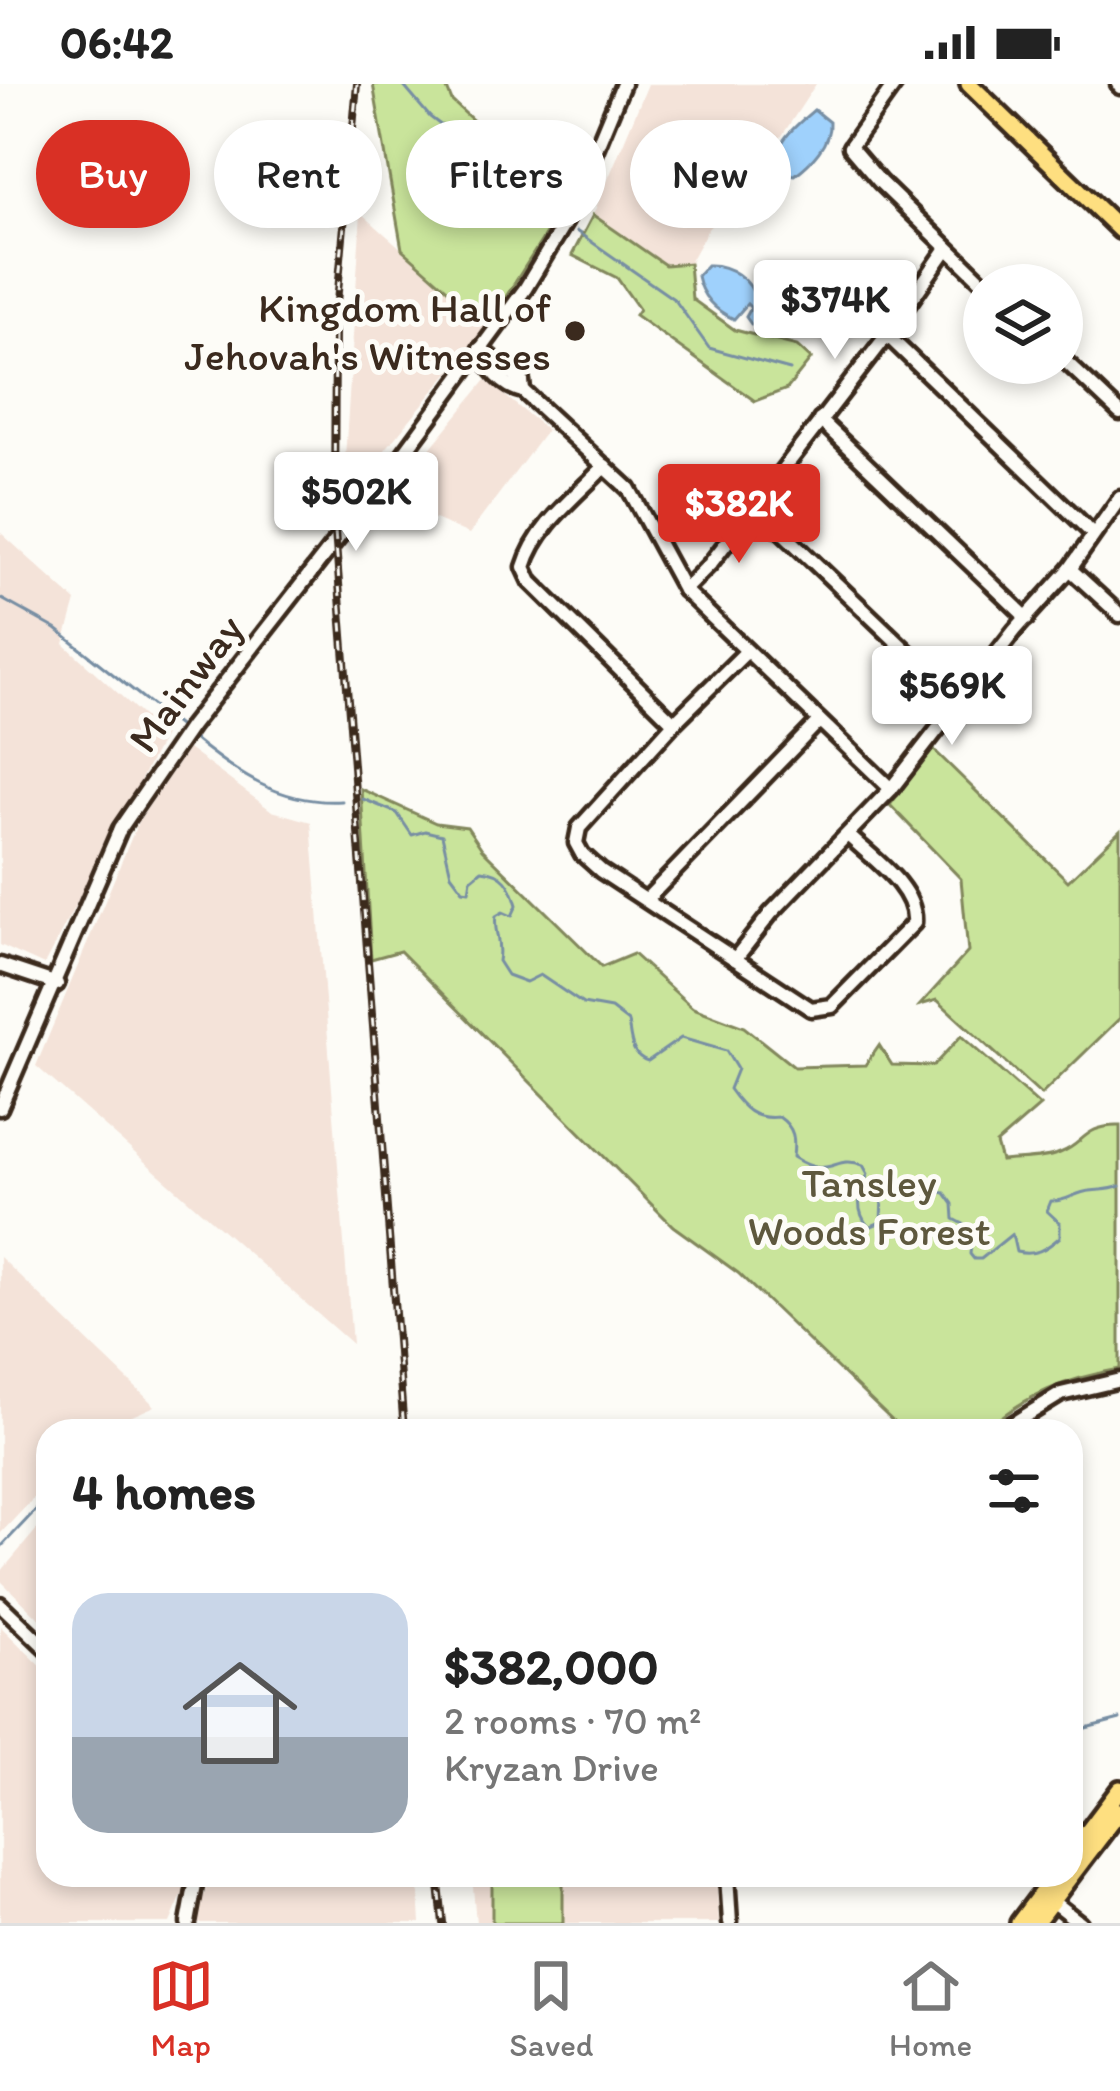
<!DOCTYPE html>
<html lang="en">
<head>
<meta charset="utf-8">
<style>
	:root { --surface:#fff; --page:#f2f2f2; --text:#222; --muted:#767676; --line:#e0e0e0; --accent:#d93025 }
	body { margin:0; font-family:Itim,sans-serif; background:var(--page); color:var(--text); height:100vh; display:flex; flex-direction:column; font-size:45px; white-space:nowrap }
	* { box-sizing:border-box; margin:0 }
	p { font-size:39px; color:var(--muted) }
	.icon { flex:none; width:66px; height:66px; fill:none; stroke:currentColor; stroke-width:2; stroke-linecap:round; stroke-linejoin:round }
	.map { position:relative; flex:1; overflow:hidden }
	.drawer { position:absolute; left:36px; top:1335px; width:1047px; height:468px; display:flex; flex-direction:column; background:var(--surface); border-radius:36px; box-shadow:0 6px 18px #0003 }
	.drawer>* { flex:none }
	.hud { position:absolute; left:36px; top:36px; width:1050px; height:108px; display:flex; gap:24px }
	.controls { position:absolute; left:963px; top:180px; display:grid; gap:24px }
	.controls a { display:grid; place-items:center; width:120px; height:120px; border-radius:50%; background:var(--surface); box-shadow:0 6px 18px #0003; font-size:60px }
	.price { position:absolute; translate:-50% -102px; padding:0 27px; border-radius:12px; background:#fff; color:#222; font-size:39px; line-height:78px; filter:drop-shadow(0 3px 6px #0008) }
	.price::after { content:''; position:absolute; left:50%; top:72px; width:36px; height:27px; margin-left:-18px; background:inherit; clip-path:polygon(0 0,100% 0,50% 100%) }
	.price.on { background:var(--accent); color:#fff }
	ul { padding:0; list-style:none }
	li { display:flex; align-items:center; gap:36px; height:300px; padding:0 36px }
	li+li { border-top:3px solid var(--line) }
	li span { display:grid; place-items:center; flex:none; width:336px; height:240px; border-radius:36px; color:#555 }
	li>.icon { margin-inline-start:auto }
	span .icon { width:144px; height:144px; fill:#fffc; stroke-width:1 }
	li b { font-size:51px }
	h2 { display:flex; justify-content:space-between; align-items:center; height:144px; padding:0 36px; font-size:51px }
	.tag { padding:0 42px; border-radius:54px; background:var(--surface); box-shadow:0 6px 18px #0003; font-size:42px; line-height:108px }
	.tag.on { background:var(--accent); color:#fff }
	.status { display:flex; justify-content:space-between; align-items:center; height:84px; padding:0 60px; background:var(--surface); direction:ltr }
	.status svg { height:33px; fill:currentColor }
	.tab-bar { display:flex; justify-content:space-around; align-items:center; height:168px; border-top:3px solid var(--line); background:var(--surface); font-size:33px; color:var(--muted) }
	.tab-bar a { display:grid; justify-items:center; gap:6px }
	.tab-bar .on { color:var(--accent) }
	.map>svg:first-child { display:block }
	.built { fill:#f4e3d9 }
	.green { fill:#c9e49b; stroke:#82875c; stroke-width:3 }
	.water { fill:#9fd1fc; stroke:#778ea3; stroke-width:3 }
	.lines { fill:none; stroke-linecap:round; stroke-linejoin:round }
	.stream { stroke:#778ea3; stroke-width:3 }
	.minor-casing { stroke:#3b2a1e; stroke-width:21 }
	.major-casing { stroke:#3b2a1e; stroke-width:24 }
	.minor { stroke:#fdfcf7; stroke-width:12 }
	.major { stroke:#fedf80; stroke-width:15 }
	.rail-casing { stroke:#3b2a1e; stroke-width:8 }
	.rail { stroke:#fdfcf7; stroke-width:3; stroke-dasharray:9; stroke-linecap:butt }
	.poi-dot { fill:#3b2a1e; stroke:#fdfcf7; stroke-width:4.5 }
	.labels { text-anchor:middle; stroke-width:10; stroke-linejoin:round; paint-order:stroke }
	.poi-label { font-size:42px; fill:#3b2a1e; stroke:#fdfcf7; text-anchor:end }
	.street-label { font-size:42px; fill:#3b2a1e; stroke:#fdfcf7 }
	.park-label { font-size:42px; fill:#5e583d; stroke:#fdfcf7 }
</style>
</head>
<body>
<div class="status"><b>06:42</b><svg viewBox="0 0 49 12"><path d="M0 12V9h3v3zM5 12V6h3v6zM10 12V3h3v9zM15 12V0h3v12zM26 1h20v11H26zM47 4h2v5h-2z"/></svg></div>
<div class="map">
<svg width="1120" height="1839" viewBox="0 0 1120 1839">
	<rect width="100%" height="100%" fill="#fdfcf7"/>
	<filter id="ink" filterUnits="userSpaceOnUse"><feTurbulence type="fractalNoise" baseFrequency=".00833" numOctaves="2"/><feDisplacementMap in="SourceGraphic" scale="24" xChannelSelector="R" yChannelSelector="G"/><feConvolveMatrix kernelMatrix="1 2 1 2 8 2 1 2 1" color-interpolation-filters="sRGB"/></filter>
	<g filter="url(#ink)">
		<g class="built">
			<path d="M648 0H816L760 85 708 145 689 179 665 181 593 131Z"/>
			<path d="M361 129 488 241 352 406 345 374Z"/>
			<path d="M486 296 547 346 469 450 389 415Z"/>
			<path d="M0 448 76 517 64 560 164 651 44 881 0 861Z"/>
			<path d="M188 665 272 727 311 738 352 1260 36 982 138 738Z"/>
			<path d="M0 1173 155 1322 98 1347H48V1399L0 1450Z"/>
			<path d="M48 1432V1543L0 1496V1489Z"/>
			<path d="M0 1542 48 1589V1791H186L188 1797 170 1839H0Z"/>
			<path d="M210 1791H418L421 1839H196Z"/>
			<path d="M472 1791H716L719 1839H476Z"/>
		</g>
		<g class="green">
			<path d="M373 0H445L452 17 507 68 555 124 554 137 488 241 402 165Z"/>
			<path d="M593 131 665 181 689 179 692 215 735 246 797 262 811 275 787 305 755 317 635 231 639 225 617 194 572 171Z"/>
			<path d="M932 664 1068 797 1120 747V934L1041 1011 937 916 920 921 968 868 961 795 890 721Z"/>
			<path d="M361 705 436 739 467 743 482 765 602 883 633 870 693 924 744 943 794 983 865 981 879 961 892 981 933 982 961 952 1040 1022 996 1060 1001 1077C1019 1075 1043 1076 1060 1069 1085 1060 1083 1041 1120 1042V1285C1067 1294 1025 1311 984 1347H903L738 1189 673 1142 400 867 371 875Z"/>
			<rect x="492" y="1791" width="71" height="48"/>
		</g>
		<g class="water">
			<path d="M814 26 829 38C831 59 811 79 795 91L781 89C767 64 795 42 814 26Z"/>
			<path d="M707 181C729 180 751 195 756 216L769 214 786 231 787 243 778 248 751 240 746 233 751 224 747 220 734 235C715 227 701 212 697 192Z"/>
		</g>
		<g class="lines">
			<g class="stream">
				<path d="M402 0 430 33 555 128"/>
				<path d="M576 147 675 216 709 264 790 286"/>
				<path d="M0 514 56 545 182 645"/>
				<path d="M189 651C235 689 281 721 342 717"/>
				<path d="M363 715 397 729 412 751 425 747 442 751 451 790 463 806 469 807 471 795 482 786C504 788 511 800 517 821L512 832 503 828 496 832C493 847 502 858 498 877L507 891 526 898 540 891 583 920 611 925 628 938C631 954 630 972 648 977L681 954 726 967 737 985 729 1005C743 1025 754 1036 779 1033 795 1044 795 1055 793 1073 832 1098 833 1069 863 1081L868 1090C859 1109 854 1126 869 1143L881 1138 882 1111 893 1098 914 1115 935 1107 945 1109 953 1120 954 1135 973 1145 970 1170 974 1175H981L1012 1150 1016 1168C1035 1172 1045 1166 1060 1153V1139L1047 1127 1051 1117C1068 1118 1075 1108 1090 1107 1102 1105 1108 1107 1120 1102"/>
				<path d="M125 1347H137"/>
				<path d="M0 1464 48 1413"/>
				<path d="M1071 1643 1078 1646 1120 1635"/>
			</g>
			<defs>
				<g id="minor">
					<path d="M895 0 850 63 880 98 986 201"/>
					<path d="M1118 0 1120 3"/>
					<path d="M887 251 1093 450"/>
					<path d="M480 265C488 284 503 303 523 307L629 405 684 506 891 705"/>
					<path d="M480 265 522 297 523 307"/>
					<path d="M1062 274 1120 329"/>
					<path d="M820 336 1027 534"/>
					<path d="M605 382C576 412 536 442 524 483L531 498 674 639"/>
					<path d="M755 422 959 617"/>
					<path d="M1070 485 1120 531"/>
					<path d="M684 506 710 480 887 251 947 164"/>
					<path d="M747 567 674 639 579 744 576 759 582 770 601 787 811 925 832 922 914 839C917 804 873 775 849 752"/>
					<path d="M646 816 819 637"/>
					<path d="M735 875 771 829 891 705 1015 546 1070 485 1120 414"/>
					<path d="M0 881 57 900"/>
					<path d="M0 1024 120 745 191 642 402 372 525 205 566 137 623 0"/>
					<path d="M1001 1347 1061 1310 1120 1296"/>
					<path d="M0 1520 48 1566"/>
					<path d="M727 1791 730 1839"/>
					<path d="M1048 1814 1080 1839"/>
					<path d="M188 1839 197 1791"/>
				</g>
				<g id="major">
					<path d="M969 0 1120 146"/>
					<path d="M1071 1770 1120 1705"/>
					<path d="M1019 1839 1055 1791"/>
					<path d="M1035 1839 1120 1727"/>
				</g>
			</defs>
			<use href="#minor" class="minor-casing"/>
			<use href="#major" class="major-casing"/>
			<use href="#minor" class="minor"/>
			<use href="#major" class="major"/>
			<defs>
				<g id="rail">
					<path d="M357 0 335 240 334 434 404 1347"/>
					<path d="M438 1791 443 1839"/>
				</g>
			</defs>
			<use href="#rail" class="rail-casing"/>
			<use href="#rail" class="rail"/>
		</g>
	</g>
	<circle class="poi-dot" cx="575" cy="247" r="12"/>
	<g class="labels">
		<g class="poi-label">
			<text x="551" y="238">Kingdom Hall of<tspan x="551" dy="48">Jehovah's Witnesses</tspan></text>
		</g>
		<g class="street-label">
			<text transform="translate(185 599) rotate(-53)" y="15">Mainway</text>
		</g>
		<g class="park-label">
			<text x="869" y="1113">Tansley<tspan x="869" dy="48">Woods Forest</tspan></text>
		</g>
	</g>
</svg>
<div class="controls">
<a><svg class="icon" aria-label="layers" viewBox="0 0 24 24"><path d="M12 4l9 5-9 5-9-5zM3 14l9 5 9-5"/></svg></a>
</div>
<b class="price" style="left:835px;top:278px">$374K</b>
<b class="price" style="left:356px;top:470px">$502K</b>
<b class="price on" style="left:739px;top:482px">$382K</b>
<b class="price" style="left:952px;top:664px">$569K</b>
<div class="hud">
<a class="tag on">Buy</a>
<a class="tag">Rent</a>
<a class="tag">Filters</a>
<a class="tag">New</a>
</div>
<section class="drawer">
<h2>4 homes<svg class="icon" aria-label="filters" viewBox="0 0 24 24"><path d="M4 7h16M4 17h16"/><circle cx="9" cy="7" r="2"/><circle cx="15" cy="17" r="2"/></svg></h2>
<ul>
<li><span style="background:linear-gradient(#c9d6e8 60%,#9aa5b1 0)"><svg class="icon" aria-label="home" viewBox="0 0 24 24"><path d="M3 11l9-7 9 7M6 9v11h12V9"/></svg></span><div><b>$382,000</b><p>2 rooms · 70 m²</p><p>Kryzan Drive</p></div></li>
</ul>
</section>
</div>
<nav class="tab-bar">
<a class="on"><svg class="icon" aria-label="map" viewBox="0 0 24 24"><path d="M3 6l6-2 6 2 6-2v14l-6 2-6-2-6 2zM9 4v14M15 6v14"/></svg>Map</a>
<a><svg class="icon" aria-label="saved" viewBox="0 0 24 24"><path d="M7 4h10v16l-5-4-5 4z"/></svg>Saved</a>
<a><svg class="icon" aria-label="home" viewBox="0 0 24 24"><path d="M3 11l9-7 9 7M6 9v11h12V9"/></svg>Home</a>
</nav>
</body>
</html>
